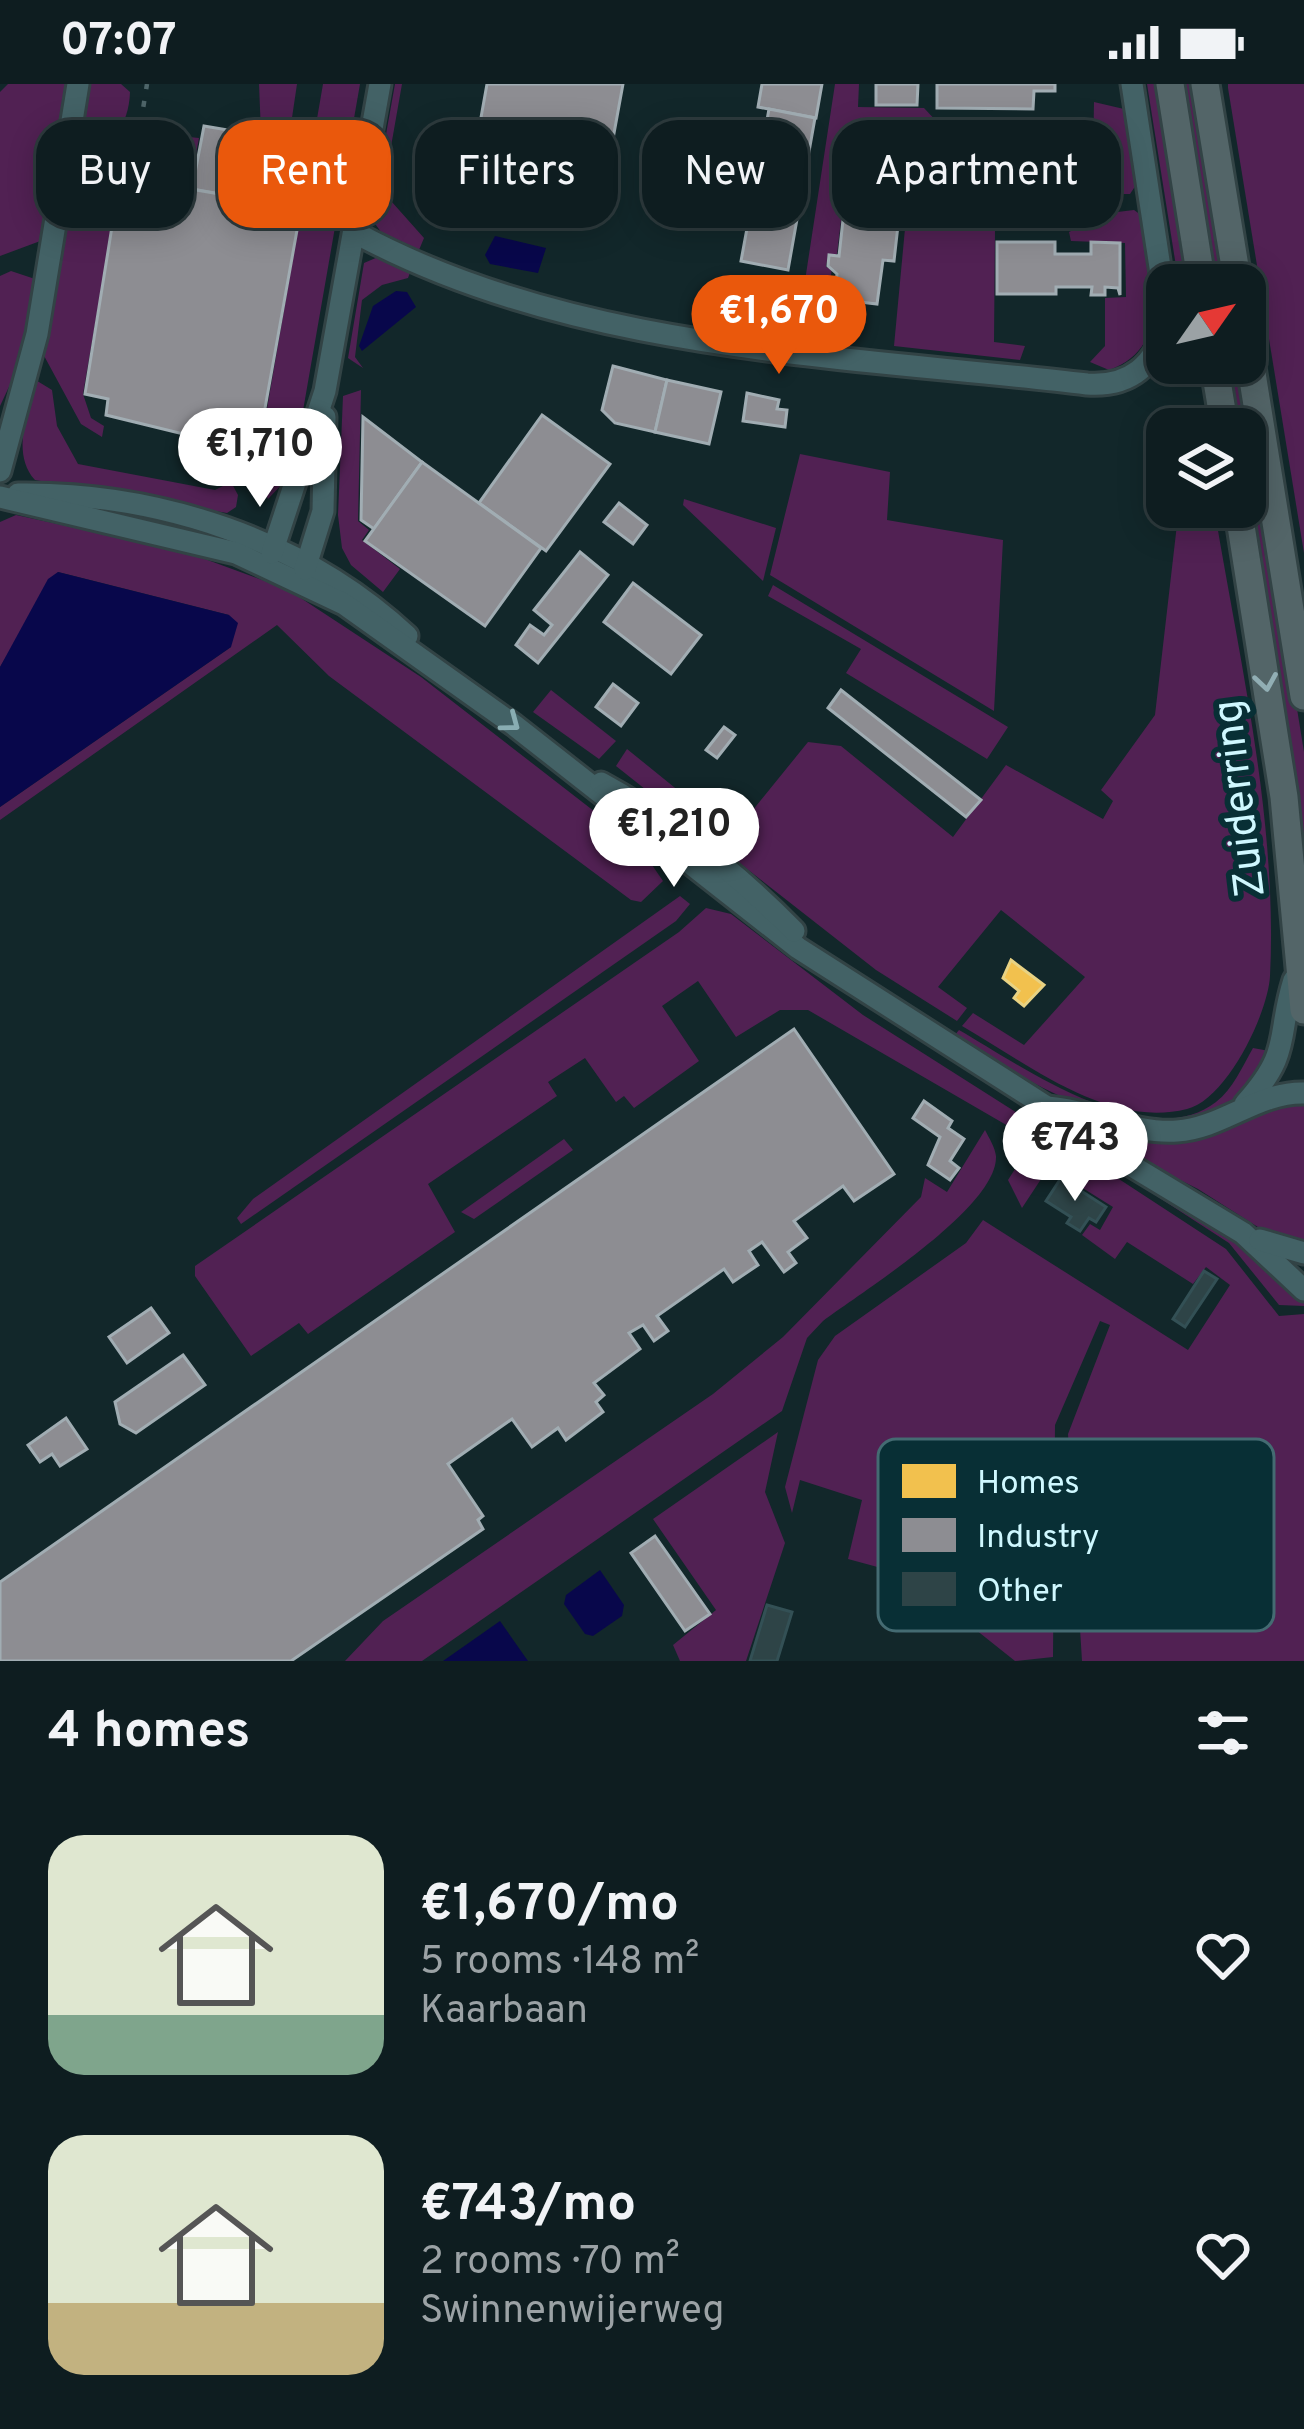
<!DOCTYPE html>
<html lang="en">
<head>
<meta charset="utf-8">
<style>
	:root { --surface:#0e1d20; --page:#1c2a2d; --text:#f1f3f6; --muted:#9ba2a5; --line:#2e3b3e; --accent:#ea580c }
	body { margin:0; font-family:Overpass,sans-serif; background:var(--page); color:var(--text); height:100vh; display:flex; flex-direction:column; font-size:45px; white-space:nowrap }
	* { box-sizing:border-box; margin:0 }
	p { font-size:39px; color:var(--muted) }
	.icon { flex:none; width:66px; height:66px; fill:none; stroke:currentColor; stroke-width:2; stroke-linecap:round; stroke-linejoin:round }
	.map { position:relative; height:1577px; overflow:hidden }
	.sheet { display:flex; flex-direction:column; background:var(--surface); flex:1 }
	.sheet>* { flex:none }
	.guide { position:absolute; left:36px; top:36px; width:1233px; height:108px; display:flex; gap:24px }
	.needle { width:78px; rotate:56deg }
	.buttons { position:absolute; left:1146px; top:180px; display:grid; gap:24px }
	.buttons a { display:grid; place-items:center; width:120px; height:120px; border-radius:24px; background:var(--surface); box-shadow:0 6px 30px #0003,0 0 0 3px var(--line); font-size:60px }
	.price { position:absolute; translate:-50% -102px; padding:0 27px; border-radius:42px; background:#fff; color:#222; font-size:39px; line-height:78px; filter:drop-shadow(0 3px 6px #0008) }
	.price::after { content:''; position:absolute; left:50%; top:72px; width:36px; height:27px; margin-left:-18px; background:inherit; clip-path:polygon(0 0,100% 0,50% 100%) }
	.price.on { background:var(--accent); color:#fff }
	ul { padding:0; list-style:none }
	li { display:flex; align-items:center; gap:36px; height:300px; padding:0 48px }
	li span { display:grid; place-items:center; flex:none; width:336px; height:240px; border-radius:36px; color:#555 }
	li>.icon { margin-inline-start:auto }
	span .icon { width:144px; height:144px; fill:#fffc; stroke-width:1 }
	li b { font-size:51px }
	h2 { display:flex; justify-content:space-between; align-items:center; height:144px; padding:0 48px; font-size:51px }
	.pill { padding:0 42px; border-radius:36px; background:var(--surface); box-shadow:0 6px 30px #0003,0 0 0 3px var(--line); font-size:42px; line-height:108px }
	.pill.on { background:var(--accent); color:#fff }
	.status { display:flex; justify-content:space-between; align-items:center; height:84px; padding:0 60px; background:var(--surface); direction:ltr }
	.status svg { height:33px; fill:currentColor }
	.map>svg:first-child { display:block }
	.green { fill:#512153 }
	.water { fill:#08074b }
	.homes { fill:#f2c14e; stroke:#e8d283; stroke-width:3 }
	.industry { fill:#8d8d92; stroke:#a1adb3; stroke-width:3 }
	.building { fill:#2e4447; stroke:#335055; stroke-width:3 }
	.lines { fill:none; stroke-linecap:round; stroke-linejoin:round }
	.minor-casing { stroke:#324345; stroke-width:27 }
	.major-casing { stroke:#324345; stroke-width:33 }
	.minor { stroke:#436266; stroke-width:21 }
	.major { stroke:#536568; stroke-width:27 }
	.rail { stroke:#4e6569; stroke-width:4.5; stroke-dasharray:6 12; stroke-linecap:butt }
	.oneway { stroke:#91aeb4 }
	.oneway2 { stroke:#89adb2 }
	.labels { text-anchor:middle; stroke-width:12; stroke-linejoin:round; paint-order:stroke }
	.street-label { font-size:42px; fill:#cff8ff; stroke:#082f35 }
	.key { fill:#082f35; stroke:#446b72; stroke-width:3 }
	.key-label { font-size:33px; fill:#cff8ff }
</style>
</head>
<body>
<div class="status"><b>07:07</b><svg viewBox="0 0 49 12"><path d="M0 12V9h3v3zM5 12V6h3v6zM10 12V3h3v9zM15 12V0h3v12zM26 1h20v11H26zM47 4h2v5h-2z"/></svg></div>
<div class="map">
<svg width="1304" height="1577" viewBox="0 0 1304 1577">
	<rect width="100%" height="100%" fill="#12272a"/>
	<g class="green">
		<path d="M8 0H69L43 156 0 172V8Z"/>
		<path d="M87 0H121L130 8C129 42 110 68 74 75Z"/>
		<path d="M259 0H297L289 54 261 49Z"/>
		<path d="M323 0H360L297 361 284 398 268 415 259 396 279 390 290 373 274 364 273 351 264 342Z"/>
		<path d="M395 0H402L383 108 424 154 419 166 381 148 371 134Z"/>
		<path d="M835 0H859L858 23 924 24 940 41 939 110 927 114 928 143 995 146 994 258 1025 262 1020 276 894 262 909 102 846 94 837 170H828L826 183 832 184 827 221 815 220 813 233 831 236 830 253 713 241 718 210 801 223Z"/>
		<path d="M1147 0H1161L1193 201H1179Z"/>
		<path d="M1181 0H1195L1228 201H1213Z"/>
		<path d="M1228 0H1304V469L1228 4Z"/>
		<path d="M1094 18 1124 25 1136 101 1130 110H1108L1093 74Z"/>
		<path d="M159 50 199 54 190 101 150 94Z"/>
		<path d="M124 72 83 310 91 334 104 342 102 353 81 340 42 268 70 107Z"/>
		<path d="M1134 126 1141 131C1149 186 1177 262 1109 286L1090 278 1105 262V214L1126 213 1125 159 1071 157 1069 148 1109 129Z"/>
		<path d="M378 173 412 183 408 194 382 201 362 216 355 273 363 284 348 274 364 179Z"/>
		<path d="M11 187 35 195 37 205 15 290 0 322V192Z"/>
		<path d="M1225 279H1241L1304 668V779L1245 402V345H1235Z"/>
		<path d="M34 295 52 306 57 342 78 380 215 406 231 398 238 411 236 423 227 429 35 396C11 370 28 328 34 295Z"/>
		<path d="M361 306 358 437 369 446 362 456 400 485 383 508 351 481 342 464 338 431 343 312Z"/>
		<path d="M800 370 890 388 887 436 1003 456 994 627 770 491Z"/>
		<path d="M684 415 776 444 763 497 683 421Z"/>
		<path d="M1179 423H1214C1239 574 1278 738 1270 892 1268 930 1226 1016 1187 1025 1107 1045 1027 979 962 942L973 929 1024 961 1085 893 1001 826 938 903 967 924 957 937 876 886 710 756 731 727 744 737 808 658 841 662 953 753 1006 681 1103 735 1113 717 1101 706 1155 631Z"/>
		<path d="M16 431 183 467 287 505 421 593 639 762 663 797 641 818 631 816 329 592 277 541 0 736V723L231 563 229 531 58 488 0 583V438Z"/>
		<path d="M773 501 1008 643 987 675 846 589 861 565 768 512Z"/>
		<path d="M551 606 616 657 599 675 533 628Z"/>
		<path d="M627 665 711 733 699 748 616 682Z"/>
		<path d="M680 812 690 820 676 837 241 1140 237 1134 253 1115Z"/>
		<path d="M706 824 731 830 863 931 1025 1034 1020 1049 808 926H780L736 953 698 897 662 922 699 977 634 1024 624 1012 616 1018 585 974 548 998 557 1012 428 1100 455 1148 308 1250 299 1239 251 1272 195 1192V1182L679 848Z"/>
		<path d="M959 946C1020 981 1147 1072 1216 1018 1233 1005 1242 983 1253 964L1274 968C1259 989 1246 1011 1224 1024 1145 1073 1020 994 954 952Z"/>
		<path d="M1304 1016V1161L1275 1154 1198 1105 1116 1064 1100 1047 1155 1058 1201 1056 1256 1028Z"/>
		<path d="M1052 1044 1251 1168 1304 1214V1222L1279 1221 1229 1159Z"/>
		<path d="M985 1046C989 1054 995 1063 996 1072 998 1123 863 1207 823 1237L807 1254 782 1327 422 1577H345L383 1537 713 1310 783 1253 921 1113 925 1094 947 1108Z"/>
		<path d="M1047 1048 1226 1165 1279 1232 1304 1230V1577H1082L1068 1350 1110 1241 1100 1237 1055 1341 1053 1573 1015 1577 907 1491 848 1475 862 1416 800 1396 792 1429 785 1403 818 1276 835 1252 966 1159 983 1136 1188 1266 1230 1201 1206 1183 1193 1200 1127 1158 1115 1175 1082 1151 1090 1140 1100 1146 1113 1123 1049 1083 1022 1124 1008 1096 1034 1055Z"/>
		<path d="M564 1055 573 1066 474 1135 461 1128Z"/>
		<path d="M778 1348 765 1408 785 1459 746 1577H680L673 1561 716 1526 653 1435Z"/>
	</g>
	<g class="water">
		<path d="M495 152 546 164 538 189 490 180 485 171Z"/>
		<path d="M396 207 407 208 416 223 362 267 359 262 373 222Z"/>
		<path d="M58 488 229 531 238 539 231 563 0 723V583L48 495Z"/>
		<path d="M600 1486 624 1521 622 1532 593 1552 585 1550 564 1520 566 1511Z"/>
		<path d="M500 1537 528 1577H443Z"/>
	</g>
	<path class="homes" d="M1011 876 1044 901 1024 922 1014 914 1019 907 1003 894Z"/>
	<g class="industry">
		<path d="M487 0H623L600 126 443 101 448 74 473 78Z"/>
		<path d="M762 0H822L816 34 758 23Z"/>
		<path d="M876 0H918L917 21H876Z"/>
		<path d="M937 0H1055V7H1034L1033 25 937 24Z"/>
		<path d="M769 25 815 34 788 186 741 177Z"/>
		<path d="M204 42 312 60 301 124 192 105Z"/>
		<path d="M945 47 983 48 981 121 944 120Z"/>
		<path d="M983 48 1066 50V98H1052V110H1041V126L981 121Z"/>
		<path d="M120 93 301 124 262 341 229 334 224 360 106 331 108 315 85 310Z"/>
		<path d="M847 100 902 106 894 177 883 176 877 220 834 215 837 190 828 182 829 171 839 172Z"/>
		<path d="M467 105 475 107 474 116 492 119 494 110 589 127 587 140 464 118Z"/>
		<path d="M997 158H1055V170H1091V158L1120 159V211L1118 204 1105 203V211H1091L1092 203H1056V210H997Z"/>
		<path d="M613 282 667 296 655 348 615 339 602 326Z"/>
		<path d="M667 296 721 308 709 360 655 348Z"/>
		<path d="M747 309 779 316 777 325 787 326 785 343 743 337Z"/>
		<path d="M542 331 610 380 546 467 479 419Z"/>
		<path d="M363 333 422 378 374 445 361 436Z"/>
		<path d="M422 378 541 464 485 542 365 457Z"/>
		<path d="M619 419 647 441 633 460 604 438Z"/>
		<path d="M580 468 608 491 538 579 516 561 530 541 544 551 552 541 534 526Z"/>
		<path d="M633 499 701 551 671 590 604 538Z"/>
		<path d="M613 600 638 619 621 642 596 623Z"/>
		<path d="M841 606 981 716 966 733 828 624Z"/>
		<path d="M724 643 735 651 717 674 706 666Z"/>
		<path d="M794 945 894 1090 854 1117 843 1102 794 1137 807 1154 788 1168 796 1179 784 1188 762 1158 749 1167 758 1181 733 1198 724 1185 657 1232 668 1247 654 1257 643 1241 629 1249 640 1265 594 1299 604 1311 596 1318 603 1328 566 1356 558 1344 532 1363 512 1335 448 1380 483 1432 478 1436 483 1445 291 1577H0V1498Z"/>
		<path d="M924 1017 952 1037 948 1044 964 1055 950 1077 959 1084 950 1096 928 1081 940 1053 913 1034Z"/>
		<path d="M151 1224 169 1249 127 1279 109 1253Z"/>
		<path d="M183 1271 205 1301 136 1349 120 1340 115 1318Z"/>
		<path d="M66 1334 87 1365 60 1382 52 1370 40 1378 28 1361Z"/>
		<path d="M655 1452 710 1530 685 1547 631 1469Z"/>
	</g>
	<g class="building">
		<path d="M1061 1094 1106 1123 1096 1138 1089 1134 1080 1147 1067 1139 1071 1133 1046 1117Z"/>
		<path d="M1204 1187 1217 1195 1185 1243 1173 1235Z"/>
		<path d="M767 1521 792 1528 777 1577H750Z"/>
	</g>
	<g class="lines">
		<defs>
			<g id="minor">
				<path d="M1132 0 1167 229"/>
				<path d="M354 148C574 268 843 271 1087 300 1130 303 1155 281 1167 240"/>
				<path d="M0 387 37 250 78 0"/>
				<path d="M18 410C158 408 304 456 407 552"/>
				<path d="M0 413 236 469 344 520 514 641 798 864 1047 1023 1069 1044 1243 1149 1304 1206"/>
				<path d="M272 469 325 307 380 0"/>
				<path d="M305 485 323 427 325 333"/>
				<path d="M601 699C671 737 738 790 794 847"/>
				<path d="M1245 1020C1293 967 1276 953 1294 896"/>
				<path d="M1047 1023C1091 1026 1132 1050 1177 1047 1223 1044 1257 1008 1304 1009"/>
				<path d="M1260 1156 1304 1169"/>
			</g>
			<g id="major">
				<path d="M1170 0 1202 201"/>
				<path d="M1205 0 1238 201"/>
				<path d="M1245 246 1304 612"/>
				<path d="M1214 279 1225 345"/>
				<path d="M1238 423 1284 713 1304 926"/>
			</g>
		</defs>
		<use href="#minor" class="minor-casing"/>
		<use href="#major" class="major-casing"/>
		<use href="#minor" class="minor"/>
		<use href="#major" class="major"/>
		<path class="rail" d="M132 94 147 0"/>
	</g>
	<defs><path id="oneway-chevron" d="M-2-3.5L2.5 0L-2 3.5" fill="none" stroke-width="1.6" stroke-linecap="round" stroke-linejoin="round" transform="scale(3)"/></defs>
	<use class="oneway" href="#oneway-chevron" transform="translate(1266 598) rotate(81)"/>
	<use class="oneway2" href="#oneway-chevron" transform="translate(511 639) rotate(37)"/>
	<g class="labels">
		<g class="street-label">
			<text transform="translate(1237 715) rotate(-97)" y="15">Zuiderring</text>
		</g>
	</g>
	<rect x="878" y="1355" width="396" height="192" rx="18" class="key"/>
	<rect x="902" y="1380" width="54" height="34" fill="#f2c14e"/>
	<rect x="902" y="1434" width="54" height="34" fill="#8d8d92"/>
	<rect x="902" y="1488" width="54" height="34" fill="#2e4447"/>
	<g class="key-label">
		<text x="977" y="1409">Homes</text>
		<text x="977" y="1463">Industry</text>
		<text x="977" y="1517">Other</text>
	</g>
</svg>
<div class="buttons">
<a><svg class="needle" viewBox="-14 -14 28 28"><path d="M0-13l5 13h-10z" fill="#e53935"/><path d="M0 13l5-13h-10z" fill="#9ba2a5"/></svg></a>
<a><svg class="icon" aria-label="layers" viewBox="0 0 24 24"><path d="M12 4l9 5-9 5-9-5zM3 14l9 5 9-5"/></svg></a>
</div>
<b class="price on" style="left:779px;top:293px">€1,670</b>
<b class="price" style="left:260px;top:426px">€1,710</b>
<b class="price" style="left:674px;top:806px">€1,210</b>
<b class="price" style="left:1075px;top:1120px">€743</b>
<div class="guide">
<a class="pill">Buy</a>
<a class="pill on">Rent</a>
<a class="pill">Filters</a>
<a class="pill">New</a>
<a class="pill">Apartment</a>
</div>
</div>
<section class="sheet">
<h2>4 homes<svg class="icon" aria-label="filters" viewBox="0 0 24 24"><path d="M4 7h16M4 17h16"/><circle cx="9" cy="7" r="2"/><circle cx="15" cy="17" r="2"/></svg></h2>
<ul>
<li><span style="background:linear-gradient(#dfe7d0 75%,#7fa58c 0)"><svg class="icon" aria-label="home" viewBox="0 0 24 24"><path d="M3 11l9-7 9 7M6 9v11h12V9"/></svg></span><div><b>€1,670/mo</b><p>5 rooms · 148 m²</p><p>Kaarbaan</p></div><svg class="icon" aria-label="heart" viewBox="0 0 24 24"><path d="M12 20l-8-8c-3-5 5-10 8-4 3-6 11-1 8 4z"/></svg></li>
<li><span style="background:linear-gradient(#dfe7d0 70%,#c2b280 0)"><svg class="icon" aria-label="home" viewBox="0 0 24 24"><path d="M3 11l9-7 9 7M6 9v11h12V9"/></svg></span><div><b>€743/mo</b><p>2 rooms · 70 m²</p><p>Swinnenwijerweg</p></div><svg class="icon" aria-label="heart" viewBox="0 0 24 24"><path d="M12 20l-8-8c-3-5 5-10 8-4 3-6 11-1 8 4z"/></svg></li>
</ul>
</section>
</body>
</html>
